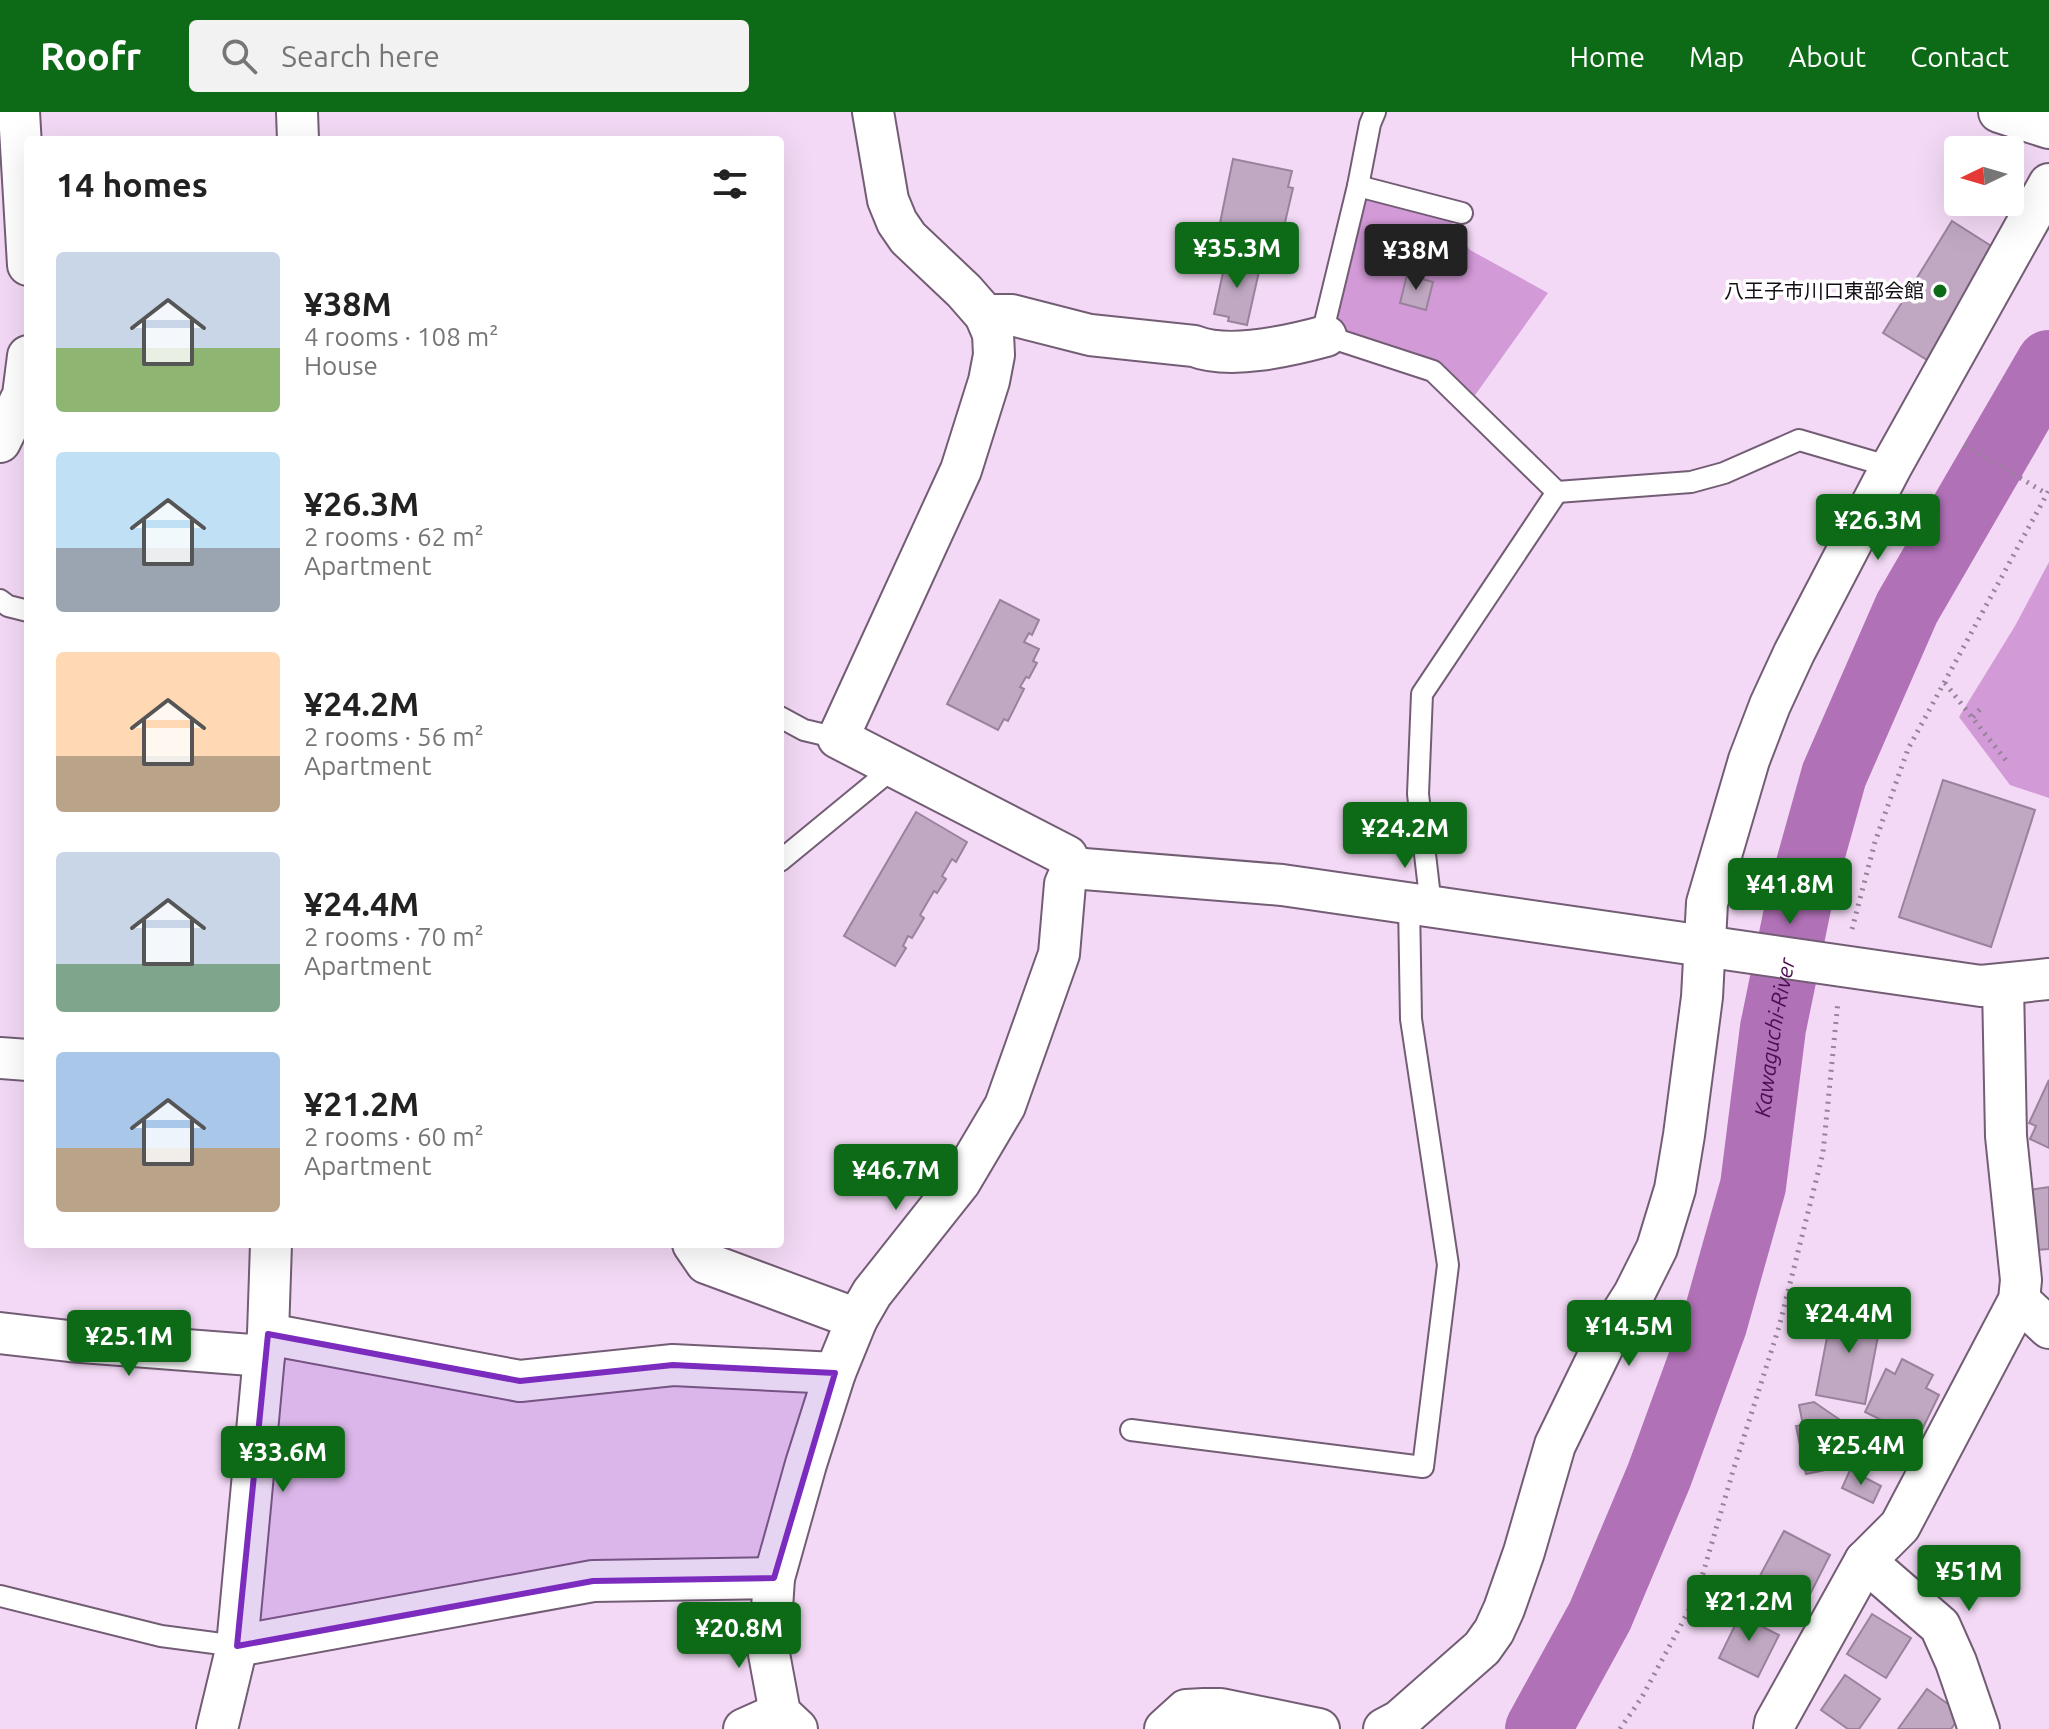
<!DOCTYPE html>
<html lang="en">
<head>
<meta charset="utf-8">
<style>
	:root { --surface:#fff; --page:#f2f2f2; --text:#222; --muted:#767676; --accent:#0d6b17 }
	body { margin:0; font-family:Ubuntu,"Noto Sans JP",sans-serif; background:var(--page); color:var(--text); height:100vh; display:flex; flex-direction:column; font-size:30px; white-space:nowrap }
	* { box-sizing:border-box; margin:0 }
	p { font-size:26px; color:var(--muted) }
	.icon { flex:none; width:44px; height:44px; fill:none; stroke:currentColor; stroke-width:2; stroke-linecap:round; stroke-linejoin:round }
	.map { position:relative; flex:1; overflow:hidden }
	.panel { position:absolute; left:24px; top:24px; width:760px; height:1112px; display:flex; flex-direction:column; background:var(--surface); border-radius:8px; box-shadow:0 8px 32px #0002 }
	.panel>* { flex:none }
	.needle { width:52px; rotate:265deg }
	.controls { position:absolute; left:1944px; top:24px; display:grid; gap:16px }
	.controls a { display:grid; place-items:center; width:80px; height:80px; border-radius:8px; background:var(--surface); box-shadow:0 8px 32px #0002; font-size:40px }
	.price { position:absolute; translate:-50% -68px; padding:0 18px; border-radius:8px; background:var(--accent); color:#fff; font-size:26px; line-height:52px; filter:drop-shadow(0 2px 4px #0008) }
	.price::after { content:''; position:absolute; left:50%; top:48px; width:24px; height:18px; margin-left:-12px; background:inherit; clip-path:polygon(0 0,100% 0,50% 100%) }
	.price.selected { background:#222; color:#fff }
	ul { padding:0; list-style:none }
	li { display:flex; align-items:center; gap:24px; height:200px; padding:0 32px }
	li span { display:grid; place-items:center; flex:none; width:224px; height:160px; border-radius:8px; color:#555 }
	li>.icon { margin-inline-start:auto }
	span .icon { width:96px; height:96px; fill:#fffc; stroke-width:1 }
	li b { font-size:34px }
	h2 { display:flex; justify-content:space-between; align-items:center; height:96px; padding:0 32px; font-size:34px }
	header { display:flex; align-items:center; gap:48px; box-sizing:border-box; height:112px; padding:0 40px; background:var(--accent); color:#fff }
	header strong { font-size:38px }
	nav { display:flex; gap:44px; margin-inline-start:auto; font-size:28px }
	.search { width:560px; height:72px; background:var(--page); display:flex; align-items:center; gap:20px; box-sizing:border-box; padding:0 28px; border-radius:8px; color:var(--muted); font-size:30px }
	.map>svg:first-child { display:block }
	.green { fill:#d39ad8 }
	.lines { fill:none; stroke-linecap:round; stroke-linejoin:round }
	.river { stroke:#b171b7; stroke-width:66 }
	.building { fill:#c0a8c2; stroke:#9a829c; stroke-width:2 }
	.lane-casing { stroke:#735d75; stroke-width:24 }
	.street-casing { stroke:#735d75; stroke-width:44 }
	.path { stroke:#968398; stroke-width:5; stroke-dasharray:2 6; stroke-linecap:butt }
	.lane { stroke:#fff; stroke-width:20 }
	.street { stroke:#fff; stroke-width:40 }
	.marked { fill:#7b2cbf; fill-opacity:0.2; stroke:#7b2cbf; stroke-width:6; stroke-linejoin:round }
	.poi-dot { fill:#0d6b17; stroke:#fff; stroke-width:3 }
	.labels { text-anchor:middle; stroke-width:7; stroke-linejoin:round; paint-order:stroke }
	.poi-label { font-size:20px; fill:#140c15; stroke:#fff; text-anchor:end }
	.water-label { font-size:22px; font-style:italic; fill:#4a0e50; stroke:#fff }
</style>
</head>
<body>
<header>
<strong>Roofr</strong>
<div class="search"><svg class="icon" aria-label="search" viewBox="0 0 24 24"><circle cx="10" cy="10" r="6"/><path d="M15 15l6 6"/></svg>Search here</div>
<nav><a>Home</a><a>Map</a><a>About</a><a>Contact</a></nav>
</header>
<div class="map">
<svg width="2049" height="1617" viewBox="0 0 2049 1617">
	<rect width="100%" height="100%" fill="#f3d9f5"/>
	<g class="green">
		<path d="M1358 74 1455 99 1452 114 1470 138 1548 181 1468 293 1433 259 1332 227Z"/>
		<path d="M2049 450V686L2010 673 1959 605 2015 514Z"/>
	</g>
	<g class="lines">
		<path class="river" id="s1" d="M1538 1617 1600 1504 1659 1364 1714 1213 1753 1074 1773 916 1800 785 1834 663 1907 496 2049 251"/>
	</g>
	<g class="building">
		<path d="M1233 47 1292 59 1288 75 1293 76 1283 119H1279L1278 123 1220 111Z"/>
		<path d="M1952 109 1996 137 1929 249 1883 221Z"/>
		<path d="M1227 142 1240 145 1239 150 1260 155 1247 213 1228 209 1229 205 1214 202Z"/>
		<path d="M1407 163 1433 170 1426 198 1400 191Z"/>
		<path d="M1000 488 1039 508 1032 523 1029 521 1024 530 1039 537 1033 549 1037 551 1029 566 1026 565 1020 575 1024 577 1008 609 1004 607 998 618 947 592Z"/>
		<path d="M1943 668 2035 698 1991 835 1899 805Z"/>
		<path d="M916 700 967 730 956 750 952 747 942 764 946 767 937 781 934 779 920 803 924 806 912 826 908 824 903 834 906 836 895 854 844 824Z"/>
		<path d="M2049 968V1036L2030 1027 2036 1014 2029 1011Z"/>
		<path d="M2049 1075V1137L2036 1138 2029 1078Z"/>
		<path d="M1833 1194 1882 1203 1865 1292 1816 1283Z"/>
		<path d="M1902 1247 1933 1263 1926 1276 1939 1283 1918 1326 1865 1300 1886 1257 1895 1262Z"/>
		<path d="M1814 1290 1846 1312 1828 1339 1849 1353 1806 1362 1796 1314 1803 1313 1799 1293Z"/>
		<path d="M1850 1358 1881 1374 1873 1391 1842 1376Z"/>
		<path d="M1784 1419 1830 1443 1802 1498 1755 1473Z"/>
		<path d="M1744 1495 1765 1506 1761 1514 1779 1523 1758 1565 1719 1546Z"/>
		<path d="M1872 1502 1911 1526 1886 1566 1847 1542Z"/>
		<path d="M1845 1563 1880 1587 1859 1617H1848L1821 1598Z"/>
		<path d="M1927 1577 1962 1602 1951 1617H1898Z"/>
	</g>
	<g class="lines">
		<defs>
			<g id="lane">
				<path d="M1375 0 1370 12 1358 74 1325 210 1326 224 1433 259 1557 380 1691 370 1724 361 1799 328 1891 355"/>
				<path d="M1358 74 1462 101"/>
				<path d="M0 488 8 494 28 499"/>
				<path d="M780 605 804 618 838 626"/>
				<path d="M780 749 881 666 889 652"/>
				<path d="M1431 794 1418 682 1422 582 1557 380"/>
				<path d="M1131 1318 1423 1355 1448 1153 1411 907 1409 791"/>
				<path d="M0 1484 161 1524 237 1534"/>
			</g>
			<g id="street">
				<path d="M19 0 28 153"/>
				<path d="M297 0 298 28"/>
				<path d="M1999 0 2049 16"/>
				<path d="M985 203H1012L1090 223 1194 234C1230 248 1289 234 1326 224"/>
				<path d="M0 330 23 283 28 244"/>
				<path d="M1072 756 1282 773 1981 874 2049 867"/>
				<path d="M0 946 28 948"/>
				<path d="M693 1132 706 1151 857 1207"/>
				<path d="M2019 1188 2049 1216"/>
				<path d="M0 1221 69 1229 264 1244"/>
				<path d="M268 1222 520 1269 673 1253 835 1261"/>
				<path d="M1865 1449 1940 1514 1956 1550 1979 1617"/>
				<path d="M237 1534 593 1469 774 1466"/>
				<path d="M217 1617 237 1534 264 1244 268 1222 271 1132"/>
				<path d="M744 1617 780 1601"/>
				<path d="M797 1617 780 1601 769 1542 774 1466 806 1352 835 1261 857 1207 872 1181 960 1070 1005 994 1059 842 1065 772 1072 756 1067 744 838 626 961 358 989 269 994 243 993 222 985 203 964 179 908 126 897 110 888 88 873 0"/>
				<path d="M1165 1617 1186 1598 1204 1597H1221L1319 1617"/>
				<path d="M1384 1617 1399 1609 1482 1536 1494 1519 1504 1497 1524 1440 1555 1333 1610 1220 1634 1182 1657 1136 1675 1077 1684 1023 1702 885 1707 791 1749 648 1770 593 1794 541 1891 355 2049 72"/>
				<path d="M1774 1617 1775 1611 1865 1449 1900 1414 2019 1188 2021 1168 2006 1024 2003 873"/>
			</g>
		</defs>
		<use href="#lane" class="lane-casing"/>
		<use href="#street" class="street-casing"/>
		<g class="path">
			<path d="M1965 333 2047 382"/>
			<path d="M1945 571 2008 651"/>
			<path d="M1973 605 1981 596"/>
			<path d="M1852 817 1875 730 1908 637 2049 378"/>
			<path d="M1620 1617 1642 1585 1696 1485 1733 1359 1779 1215 1823 1041 1838 889"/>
		</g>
		<use href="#lane" class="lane"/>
		<use href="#street" class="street"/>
	</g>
	<path class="marked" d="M268 1222 520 1269 673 1253 835 1261 774 1466 593 1469 237 1534Z"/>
	<circle class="poi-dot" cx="1940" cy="179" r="8"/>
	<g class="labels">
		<g class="poi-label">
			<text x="1924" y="186">八王子市川口東部会館</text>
		</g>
		<g class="water-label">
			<text dy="8" stroke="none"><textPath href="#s1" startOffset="736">Kawaguchi-River</textPath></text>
		</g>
	</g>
</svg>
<div class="controls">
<a><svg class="needle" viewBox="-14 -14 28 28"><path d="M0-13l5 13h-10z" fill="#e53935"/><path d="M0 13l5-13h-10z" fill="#767676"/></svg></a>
</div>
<b class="price" style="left:1237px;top:178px">¥35.3M</b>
<b class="price selected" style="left:1416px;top:180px">¥38M</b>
<b class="price" style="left:1878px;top:450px">¥26.3M</b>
<b class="price" style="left:1405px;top:758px">¥24.2M</b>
<b class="price" style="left:1790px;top:814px">¥41.8M</b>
<b class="price" style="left:896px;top:1100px">¥46.7M</b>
<b class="price" style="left:1849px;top:1243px">¥24.4M</b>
<b class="price" style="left:1629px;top:1256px">¥14.5M</b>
<b class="price" style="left:129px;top:1266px">¥25.1M</b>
<b class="price" style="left:1861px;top:1375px">¥25.4M</b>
<b class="price" style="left:283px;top:1382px">¥33.6M</b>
<b class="price" style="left:1969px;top:1501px">¥51M</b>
<b class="price" style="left:1749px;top:1531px">¥21.2M</b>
<b class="price" style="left:739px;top:1558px">¥20.8M</b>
<section class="panel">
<h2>14 homes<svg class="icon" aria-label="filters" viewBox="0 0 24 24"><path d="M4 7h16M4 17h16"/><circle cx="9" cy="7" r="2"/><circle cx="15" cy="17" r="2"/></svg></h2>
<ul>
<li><span style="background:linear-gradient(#c9d6e8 60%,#8fb573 0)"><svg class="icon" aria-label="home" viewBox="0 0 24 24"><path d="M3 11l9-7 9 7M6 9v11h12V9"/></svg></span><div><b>¥38M</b><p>4 rooms · 108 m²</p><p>House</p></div></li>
<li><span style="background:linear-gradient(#bfe0f5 60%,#9aa5b1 0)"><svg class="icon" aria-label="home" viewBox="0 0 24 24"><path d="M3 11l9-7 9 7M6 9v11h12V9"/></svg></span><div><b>¥26.3M</b><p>2 rooms · 62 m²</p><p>Apartment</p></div></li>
<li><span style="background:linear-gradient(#ffd9b3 65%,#b9a48a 0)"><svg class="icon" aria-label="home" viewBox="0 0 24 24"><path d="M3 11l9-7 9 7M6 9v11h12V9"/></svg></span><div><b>¥24.2M</b><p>2 rooms · 56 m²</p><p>Apartment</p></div></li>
<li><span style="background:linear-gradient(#c9d6e8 70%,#7fa58c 0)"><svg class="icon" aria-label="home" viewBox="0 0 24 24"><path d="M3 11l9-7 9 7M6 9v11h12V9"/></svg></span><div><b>¥24.4M</b><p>2 rooms · 70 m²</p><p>Apartment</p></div></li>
<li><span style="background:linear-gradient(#a9c7e8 60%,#b9a48a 0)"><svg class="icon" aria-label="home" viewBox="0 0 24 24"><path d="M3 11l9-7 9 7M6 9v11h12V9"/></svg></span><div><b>¥21.2M</b><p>2 rooms · 60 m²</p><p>Apartment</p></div></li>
</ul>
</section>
</div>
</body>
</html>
